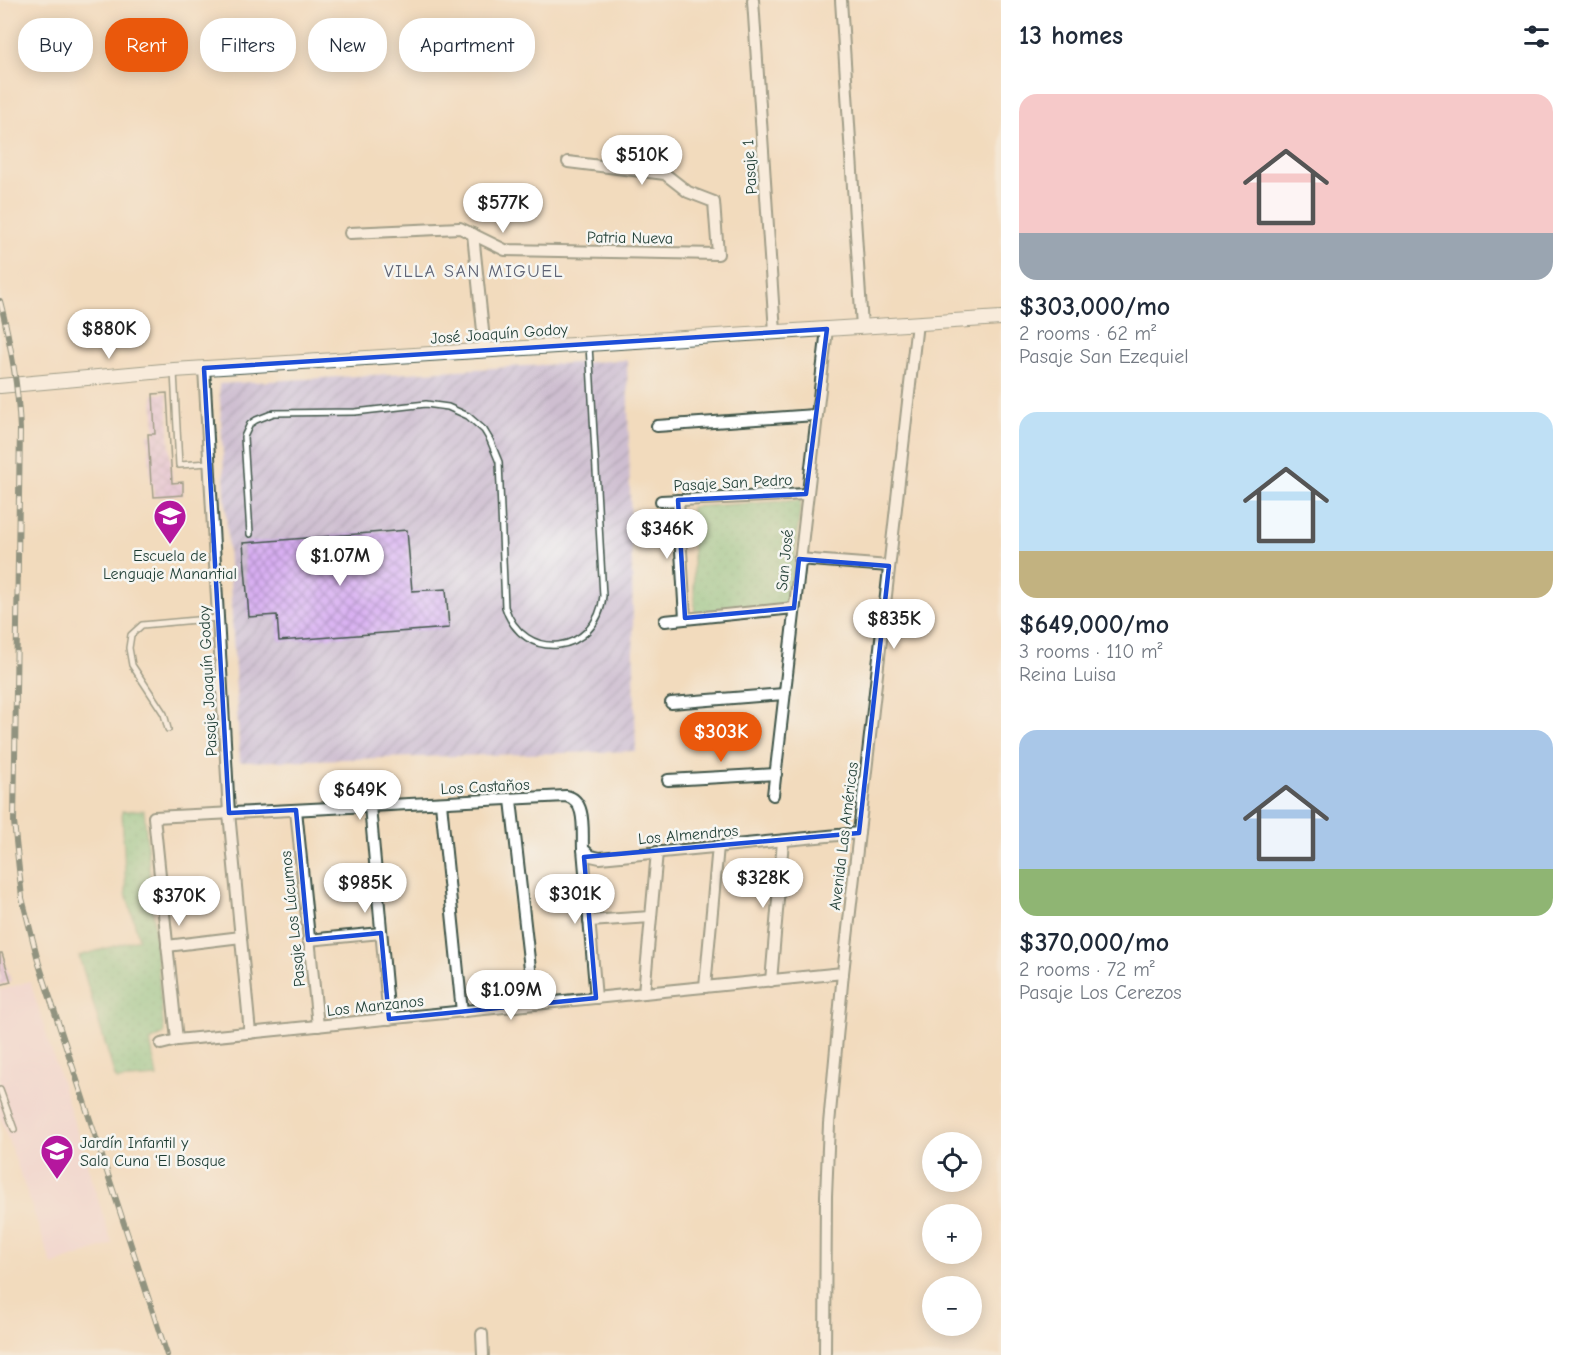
<!DOCTYPE html>
<html lang="en">
<head>
<meta charset="utf-8">
<style>
	:root { --surface:#fff; --page:#f6f6f7; --text:#1f2937; --muted:#747a83; --accent:#ea580c }
	body { margin:0; font-family:"Comic Neue",sans-serif; background:var(--page); color:var(--text); height:100vh; display:flex; flex-direction:column; font-size:22px; white-space:nowrap }
	* { box-sizing:border-box; margin:0 }
	p { font-size:20px; color:var(--muted) }
	.icon { flex:none; width:33px; height:33px; fill:none; stroke:currentColor; stroke-width:2; stroke-linecap:round; stroke-linejoin:round }
	.map { position:relative; flex:1; overflow:hidden }
	.panel { display:flex; flex-direction:column; background:var(--surface); width:570px }
	.panel>* { flex:none }
	.banner { position:absolute; left:18px; top:18px; width:570px; height:54px; display:flex; gap:12px }
	.buttons { position:absolute; left:922px; top:1132px; display:grid; gap:12px }
	.buttons a { display:grid; place-items:center; width:60px; height:60px; border-radius:50%; background:var(--surface); box-shadow:0 3px 15px #0003; font-size:30px }
	.price { position:absolute; translate:-50% -51px; padding:0 14px; border-radius:21px; background:#fff; color:#222; font-size:20px; line-height:39px; filter:drop-shadow(0 2px 3px #0008) }
	.price::after { content:''; position:absolute; left:50%; top:36px; width:18px; height:14px; margin-left:-9px; background:inherit; clip-path:polygon(0 0,100% 0,50% 100%) }
	.price.selected { background:var(--accent); color:#fff }
	ul { padding:0; list-style:none }
	li { display:grid; align-content:center; gap:12px; height:318px; padding:0 18px }
	li span { display:grid; place-items:center; height:186px; border-radius:18px; color:#555 }
	li>.icon { margin-inline-start:auto }
	span .icon { width:108px; height:108px; fill:#fffc; stroke-width:1 }
	li b { font-size:26px }
	h2 { display:flex; justify-content:space-between; align-items:center; height:72px; padding:0 18px; font-size:26px }
	.tag { padding:0 21px; border-radius:24px; background:var(--surface); box-shadow:0 3px 15px #0003; font-size:21px; line-height:54px }
	.tag.selected { background:var(--accent); color:#fff }
	main { display:flex; flex:1; min-height:0 }
	.map>svg:first-child { display:block }
	.built { fill:#f1d0e2 }
	.industrial { fill:url(#industrial-furrows) }
	.park { fill:url(#park-dots); stroke:#4a825f; stroke-width:1.5 }
	.building { fill:url(#building-cross-hatch) }
	.lines { fill:none; stroke-linecap:round; stroke-linejoin:round }
	.service-casing { stroke:#3f5549; stroke-width:8 }
	.minor-casing { stroke:#3f5549; stroke-width:14 }
	.tertiary-casing { stroke:#3f5549; stroke-width:16 }
	.service { stroke:#fff; stroke-width:5 }
	.minor { stroke:#fff; stroke-width:10 }
	.tertiary { stroke:#fff; stroke-width:14 }
	.rail-casing { stroke:#1f3d34; stroke-width:6 }
	.rail { stroke:#f6f6f2; stroke-width:4; stroke-dasharray:11; stroke-linecap:butt }
	.marked { fill:none; stroke:#1d4ed8; stroke-width:4.5; stroke-linejoin:round }
	.labels { text-anchor:middle; stroke-width:5; stroke-linejoin:round; paint-order:stroke }
	.street-label { font-size:16px; fill:#1f3d34; stroke:#f6f6f2 }
	.poi-label { font-size:16px; fill:#1f3d34; stroke:#f6f6f2 }
	.neighbourhood-label { font-size:18px; letter-spacing:1.5px; fill:#606576; stroke:#f6f6f2 }
</style>
</head>
<body>
<main>
<div class="map">
<svg width="1001" height="1355" viewBox="0 0 1001 1355">
	<defs>
		<pattern id="industrial-furrows" width="10" height="10" patternUnits="userSpaceOnUse" patternTransform="scale(1.5)"><rect width="10" height="10" fill="#cebed0"/><path d="M-1 1l2-2M0 10L10 0M9 11l2-2" fill="none" stroke="#b0a4b3"/></pattern>
		<pattern id="park-dots" width="8" height="8" patternUnits="userSpaceOnUse" patternTransform="scale(1.5)"><rect width="8" height="8" fill="#76c88a"/><path d="M2 2h.1M6 6h.1" fill="none" stroke="#60a472" stroke-width="1.8" stroke-linecap="round"/></pattern>
		<pattern id="building-cross-hatch" width="8" height="8" patternUnits="userSpaceOnUse" patternTransform="scale(1.5)"><rect width="8" height="8" fill="#d8aef2"/><path d="M0 0l8 8M0 8l8-8" fill="none" stroke="#af8fc5"/></pattern>
	</defs>
	<rect width="100%" height="100%" fill="#f6f6f2"/>
	<filter id="ink" filterUnits="userSpaceOnUse"><feTurbulence type="fractalNoise" baseFrequency=".0167" numOctaves="2"/><feDisplacementMap in="SourceGraphic" scale="12" xChannelSelector="R" yChannelSelector="G"/><feConvolveMatrix kernelMatrix="1 2 1 2 8 2 1 2 1" color-interpolation-filters="sRGB"/></filter>
	<filter id="wash" filterUnits="userSpaceOnUse"><feTurbulence type="fractalNoise" baseFrequency=".008" numOctaves="4" result="noise"/><feDisplacementMap in="SourceGraphic" scale="24" xChannelSelector="R" yChannelSelector="G"/><feGaussianBlur stdDeviation="1.35" result="paint"/><feColorMatrix in="noise" values="0 0 0 0 0 0 0 0 0 0 0 0 0 0 0 0 0 1.4 0 .05"/><feComposite in="paint" operator="in"/></filter>
	<g filter="url(#wash)">
		<rect width="100%" height="100%" fill="#f2dbbd"/>
		<path class="built" d="M30 981 112 1244 52 1265 0 1116V990Z"/>
		<path class="industrial" d="M627 360 636 751 240 762 219 384Z"/>
		<g class="park">
			<path d="M801 500 790 607 695 614 691 507Z"/>
			<path d="M144 810 164 1034 150 1041 157 1077 116 1080 79 956 139 939 126 893 122 811Z"/>
		</g>
		<g id="blocks">
			<g class="building">
				<path d="M167 393 172 483 183 482V495L154 497 153 484H151L148 434H155L153 394Z"/>
				<path d="M407 530 412 591 446 589 449 628 279 641 277 615 249 617 243 543Z"/>
				<path d="M0 953H2L11 982 0 985Z"/>
			</g>
		</g>
	</g>
	<g filter="url(#ink)">
		<use href="#blocks" fill-opacity="0" stroke="#3f5549" stroke-width="1.5"/>
		<g class="lines">
			<defs>
				<g id="service">
					<path d="M174 372 179 465 209 463"/>
					<path d="M250 534 244 437 250 424 256 420 274 413 355 412 426 404 448 407 468 416 484 430 490 440 499 462 505 607C523 664 597 655 603 596L589 345"/>
					<path d="M168 729 164 714 132 665 129 648 131 635 142 625 218 618"/>
					<path d="M0 1090 14 1129"/>
				</g>
				<g id="minor">
					<path d="M753 0 775 332"/>
					<path d="M841 0 862 327"/>
					<path d="M350 233 460 228 505 250 718 254 714 202 688 192 665 174 568 162"/>
					<path d="M473 234 485 350"/>
					<path d="M204 368 229 813 250 1033"/>
					<path d="M657 426 815 415"/>
					<path d="M678 500 685 618"/>
					<path d="M661 501 806 494"/>
					<path d="M799 559 889 566"/>
					<path d="M665 621 794 608"/>
					<path d="M671 703 784 694"/>
					<path d="M668 780 776 774"/>
					<path d="M773 795 827 329"/>
					<path d="M511 800 534 1004"/>
					<path d="M441 803 462 1012"/>
					<path d="M370 806 389 1019"/>
					<path d="M296 810 318 1026"/>
					<path d="M583 849 596 998"/>
					<path d="M589 921 651 917"/>
					<path d="M308 940 381 933"/>
					<path d="M167 946 241 937"/>
					<path d="M771 981 783 841"/>
					<path d="M705 987 718 846"/>
					<path d="M644 993 657 852"/>
					<path d="M177 1040 154 817 566 796C587 800 582 832 583 849L591 856 600 858 859 833"/>
					<path d="M161 1044 177 1040 843 973"/>
					<path d="M482 1334 483 1355"/>
					<path d="M825 1355 826 1196 829 1124 843 973 917 323"/>
				</g>
				<path id="tertiary" d="M0 386 174 370 1001 318"/>
			</defs>
			<use href="#service" class="service-casing"/>
			<use href="#minor" class="minor-casing"/>
			<use href="#tertiary" class="tertiary-casing"/>
			<use href="#service" class="service"/>
			<use href="#minor" class="minor"/>
			<use href="#tertiary" class="tertiary"/>
			<defs>
				<path id="rail" d="M0 301C11 344 18 385 20 429L14 822 22 898 39 964 167 1355"/>
			</defs>
			<use href="#rail" class="rail-casing"/>
			<use href="#rail" class="rail"/>
		</g>
	</g>
	<path d="M0 0H1001V1355H0ZM827 329 806 494 678 500 685 618 794 608 799 559 889 566 859 833 584 857 596 998 389 1019 381 933 308 940 296 810 229 813 204 368Z" fill="#f2dbbd" fill-opacity=".55" fill-rule="evenodd"/>
	<path class="marked" d="M827 329 806 494 678 500 685 618 794 608 799 559 889 566 859 833 584 857 596 998 389 1019 381 933 308 940 296 810 229 813 204 368Z"/>
	<defs>
		<symbol id="school-pin" viewBox="-11 -11 22 30"><path d="M0 17L-7.5 6A9.5 9.5 0 1 1 7.5 6Z" fill="#b5179e" stroke="#f6f6f2"/><path d="M0-5L7-2L0 1L-7-2ZM-4 1L0 2.5L4 1V4Q0 6-4 4Z" fill="#fff"/></symbol>
	</defs>
	<g fill-rule="evenodd">
		<use href="#school-pin" x="151" y="497" width="38" height="52"/>
		<use href="#school-pin" x="38" y="1132" width="38" height="52"/>
	</g>
	<g class="labels">
		<g class="street-label">
			<text transform="translate(749 167) rotate(-94)" y="6">Pasaje 1</text>
			<text transform="translate(630 237) rotate(1)" y="6">Patria Nueva</text>
			<text transform="translate(499 333) rotate(-4)" y="6">José Joaquín Godoy</text>
			<text transform="translate(733 482) rotate(-3)" y="6">Pasaje San Pedro</text>
			<text transform="translate(784 560) rotate(-84)" y="6">San José</text>
			<text transform="translate(207 681) rotate(-93)" y="6">Pasaje Joaquín Godoy</text>
			<text transform="translate(485 786) rotate(-3)" y="6">Los Castaños</text>
			<text transform="translate(688 834) rotate(-5)" y="6">Los Almendros</text>
			<text transform="translate(843 836) rotate(-83)" y="6">Avenida Las Américas</text>
			<text transform="translate(292 919) rotate(-96)" y="6">Pasaje Los Lúcumos</text>
			<text transform="translate(375 1005) rotate(-6)" y="6">Los Manzanos</text>
		</g>
		<g class="poi-label">
			<text x="170" y="561">Escuela de<tspan x="170" dy="18">Lenguaje Manantial</tspan></text>
			<text x="80" y="1148" text-anchor="start">Jardín Infantil y<tspan x="80" dy="18">Sala Cuna 'El Bosque</tspan></text>
		</g>
		<g class="neighbourhood-label">
			<text x="474" y="277">VILLA SAN MIGUEL</text>
		</g>
	</g>
</svg>
<div class="buttons">
<a><svg class="icon" aria-label="locate" viewBox="0 0 24 24"><circle cx="12" cy="12" r="6"/><path d="M12 2v4M12 18v4M2 12h4M18 12h4"/></svg></a>
<a>+</a>
<a>−</a>
</div>
<b class="price" style="left:642px;top:186px">$510K</b>
<b class="price" style="left:503px;top:234px">$577K</b>
<b class="price" style="left:109px;top:360px">$880K</b>
<b class="price" style="left:667px;top:560px">$346K</b>
<b class="price" style="left:340px;top:587px">$1.07M</b>
<b class="price" style="left:894px;top:650px">$835K</b>
<b class="price selected" style="left:721px;top:763px">$303K</b>
<b class="price" style="left:360px;top:821px">$649K</b>
<b class="price" style="left:763px;top:909px">$328K</b>
<b class="price" style="left:365px;top:914px">$985K</b>
<b class="price" style="left:575px;top:925px">$301K</b>
<b class="price" style="left:179px;top:927px">$370K</b>
<b class="price" style="left:511px;top:1021px">$1.09M</b>
<div class="banner">
<a class="tag">Buy</a>
<a class="tag selected">Rent</a>
<a class="tag">Filters</a>
<a class="tag">New</a>
<a class="tag">Apartment</a>
</div>
</div>
<section class="panel">
<h2>13 homes<svg class="icon" aria-label="filters" viewBox="0 0 24 24"><path d="M4 7h16M4 17h16"/><circle cx="9" cy="7" r="2"/><circle cx="15" cy="17" r="2"/></svg></h2>
<ul>
<li><span style="background:linear-gradient(#f6c9c9 75%,#9aa5b1 0)"><svg class="icon" aria-label="home" viewBox="0 0 24 24"><path d="M3 11l9-7 9 7M6 9v11h12V9"/></svg></span><div><b>$303,000/mo</b><p>2 rooms · 62 m²</p><p>Pasaje San Ezequiel</p></div></li>
<li><span style="background:linear-gradient(#bfe0f5 75%,#c2b280 0)"><svg class="icon" aria-label="home" viewBox="0 0 24 24"><path d="M3 11l9-7 9 7M6 9v11h12V9"/></svg></span><div><b>$649,000/mo</b><p>3 rooms · 110 m²</p><p>Reina Luisa</p></div></li>
<li><span style="background:linear-gradient(#a9c7e8 75%,#8fb573 0)"><svg class="icon" aria-label="home" viewBox="0 0 24 24"><path d="M3 11l9-7 9 7M6 9v11h12V9"/></svg></span><div><b>$370,000/mo</b><p>2 rooms · 72 m²</p><p>Pasaje Los Cerezos</p></div></li>
</ul>
</section>
</main>
</body>
</html>
